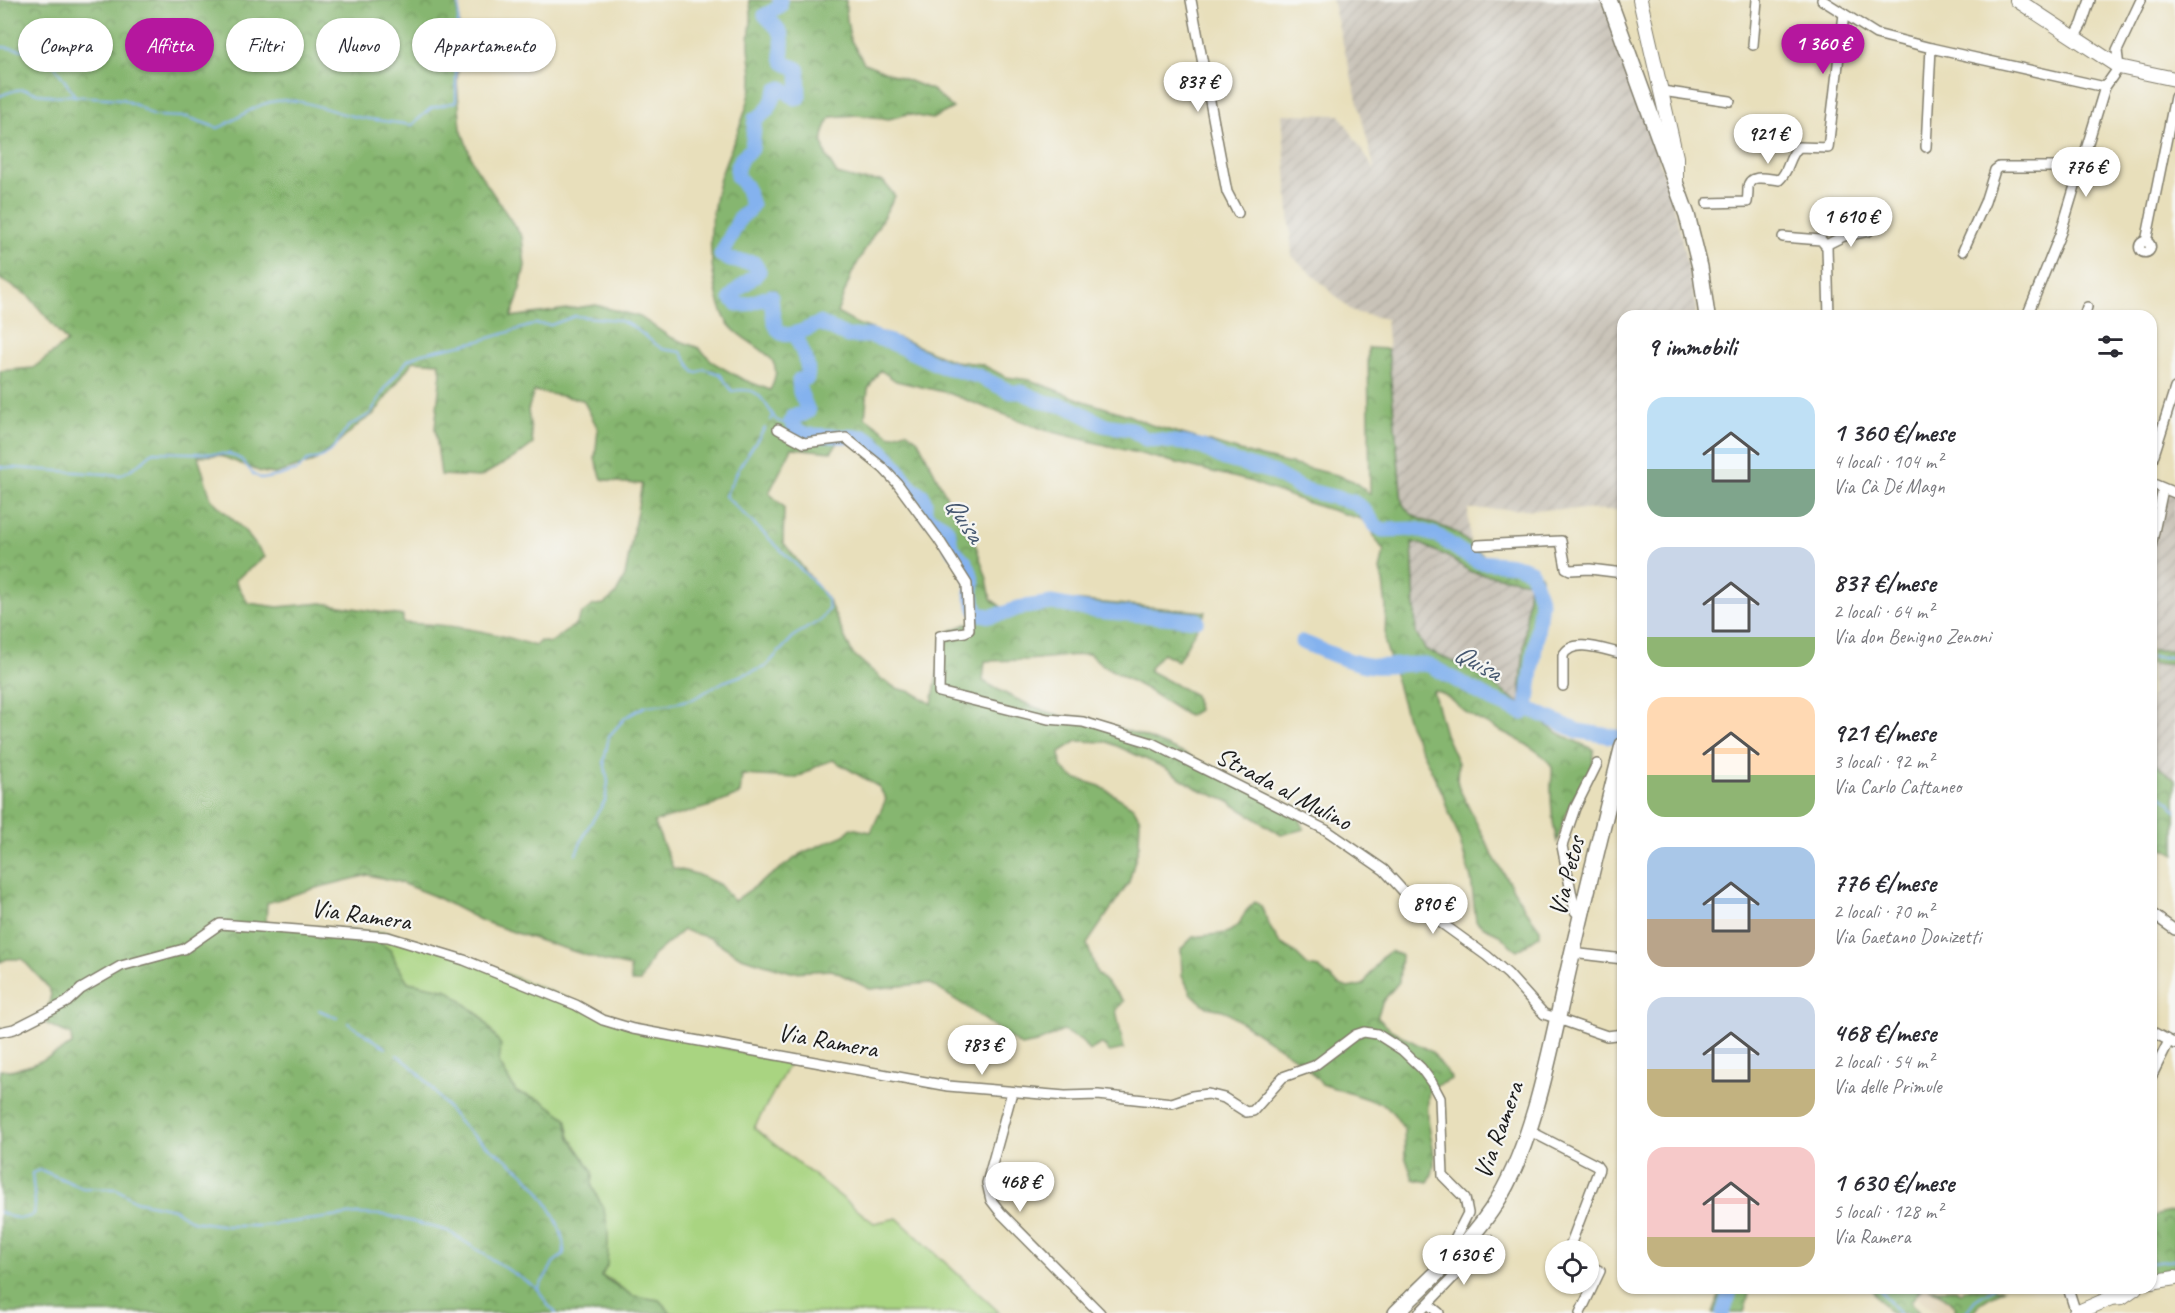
<!DOCTYPE html>
<html lang="it">
<head>
<meta charset="utf-8">
<style>
	:root { --surface:#fff; --page:#f2f2f3; --text:#2b2b33; --muted:#7c7c81; --accent:#b5179e }
	body { margin:0; font-family:Caveat,sans-serif; background:var(--page); color:var(--text); height:100vh; display:flex; flex-direction:column; font-size:22px; white-space:nowrap }
	* { box-sizing:border-box; margin:0 }
	p { font-size:20px; color:var(--muted) }
	.icon { flex:none; width:33px; height:33px; fill:none; stroke:currentColor; stroke-width:2; stroke-linecap:round; stroke-linejoin:round }
	.map { position:relative; flex:1; overflow:hidden }
	.details { position:absolute; left:1617px; top:310px; width:540px; height:984px; display:flex; flex-direction:column; background:var(--surface); border-radius:18px; box-shadow:0 2px 4px #0004 }
	.details>* { flex:none }
	.banner { position:absolute; left:18px; top:18px; width:570px; height:54px; display:flex; gap:12px }
	.fabs { position:absolute; left:1545px; top:1240px; display:grid; gap:12px }
	.fabs a { display:grid; place-items:center; width:54px; height:54px; border-radius:50%; background:var(--surface); box-shadow:0 2px 4px #0004; font-size:30px }
	.price { position:absolute; translate:-50% -51px; padding:0 14px; border-radius:21px; background:#fff; color:#222; font-size:20px; line-height:39px; filter:drop-shadow(0 2px 3px #0008) }
	.price::after { content:''; position:absolute; left:50%; top:36px; width:18px; height:14px; margin-left:-9px; background:inherit; clip-path:polygon(0 0,100% 0,50% 100%) }
	.price.on { background:var(--accent); color:#fff }
	ul { padding:0; list-style:none }
	li { display:flex; align-items:center; gap:18px; height:150px; padding:0 30px }
	li span { display:grid; place-items:center; flex:none; width:168px; height:120px; border-radius:18px; color:#555 }
	li>.icon { margin-inline-start:auto }
	span .icon { width:72px; height:72px; fill:#fffc; stroke-width:1 }
	li b { font-size:26px }
	h2 { display:flex; justify-content:space-between; align-items:center; height:72px; padding:0 30px; font-size:26px }
	.pill { padding:0 21px; border-radius:27px; background:var(--surface); box-shadow:0 2px 4px #0004; font-size:21px; line-height:54px }
	.pill.on { background:var(--accent); color:#fff }
	.map>svg:first-child { display:block }
	.built { fill:#e0d1b4 }
	.industrial { fill:url(#industrial-furrows) }
	.green { fill:#a9d481; stroke:#62784e; stroke-width:1.5 }
	.forest { fill:url(#forest-crowns); stroke:#516946; stroke-width:1.5; fill-rule:evenodd }
	.lines { fill:none; stroke-linecap:round; stroke-linejoin:round }
	.stream { stroke:#84b2ee; stroke-width:2 }
	.river { stroke:#84b2ee; stroke-width:15 }
	.street-casing { stroke:#827e6c; stroke-width:12 }
	.secondary-casing { stroke:#827e6c; stroke-width:16 }
	.primary-casing { stroke:#827e6c; stroke-width:18 }
	.street { stroke:#fff; stroke-width:9 }
	.secondary { stroke:#fff; stroke-width:14 }
	.primary { stroke:#fff; stroke-width:15 }
	.labels { text-anchor:middle; stroke-width:4.5; stroke-linejoin:round; paint-order:stroke }
	.street-label { font-size:26px; fill:#1c1c1c; stroke:#f6f6f2 }
	.water-label { font-size:27px; font-style:italic; fill:#465870; stroke:#f6f6f2 }
</style>
</head>
<body>
<div class="map">
<svg width="2175" height="1313" viewBox="0 0 2175 1313">
	<defs>
		<pattern id="industrial-furrows" width="10" height="10" patternUnits="userSpaceOnUse" patternTransform="scale(1.5)"><rect width="10" height="10" fill="#c9c3b8"/><path d="M-1 1l2-2M0 10L10 0M9 11l2-2" fill="none" stroke="#aca79e"/></pattern>
		<pattern id="forest-crowns" width="20" height="18" patternUnits="userSpaceOnUse" patternTransform="scale(1.5)"><rect width="20" height="18" fill="#86b66f"/><path d="M2 6a3 3 0 1 1 6 0M12 15a3 3 0 1 1 6 0" fill="none" stroke="#6d935a"/></pattern>
	</defs>
	<rect width="100%" height="100%" fill="#f6f6f2"/>
	<filter id="ink" filterUnits="userSpaceOnUse"><feTurbulence type="fractalNoise" baseFrequency=".0167" numOctaves="2"/><feDisplacementMap in="SourceGraphic" scale="12" xChannelSelector="R" yChannelSelector="G"/><feConvolveMatrix kernelMatrix="1 2 1 2 8 2 1 2 1" color-interpolation-filters="sRGB"/></filter>
	<filter id="wash" filterUnits="userSpaceOnUse"><feTurbulence type="fractalNoise" baseFrequency=".008" numOctaves="4" result="noise"/><feDisplacementMap in="SourceGraphic" scale="24" xChannelSelector="R" yChannelSelector="G"/><feGaussianBlur stdDeviation="1.35" result="paint"/><feColorMatrix in="noise" values="0 0 0 0 0 0 0 0 0 0 0 0 0 0 0 0 0 1.4 0 .05"/><feComposite in="paint" operator="in"/></filter>
	<g filter="url(#wash)">
		<rect width="100%" height="100%" fill="#e8dfbb"/>
		<path class="built" d="M1910 1289H1967L1947 1313H1935Z"/>
		<g class="industrial">
			<path d="M1332 0H1603L1651 133 1677 218 1696 305V316H1623V510L1468 509 1470 542 1437 524 1422 521 1407 512 1402 502 1386 319 1353 312 1292 256 1282 114 1340 115 1375 171Z"/>
			<path d="M2158 483 2175 486V650H2151V522Z"/>
			<path d="M1412 542 1423 545 1450 558 1471 572 1530 582 1521 686 1522 705 1472 670 1426 650 1416 634Z"/>
			<path d="M2175 663V780L2156 764 2151 746V664Z"/>
		</g>
		<path class="green" d="M367 932H385L465 957 628 1023 789 1064 754 1128 874 1223 897 1218 1000 1313H671L659 1300 633 1296 609 1279 601 1276 604 1272V1210L592 1186 593 1172 570 1137 566 1118 541 1100 516 1092 499 1063 491 1031 482 1017 448 990 408 982 397 965 391 951Z"/>
		<g class="forest">
			<path d="M0 0H457L460 41 457 82 461 129 474 165 522 237 525 266 518 298 511 317 596 305 640 317 670 337 699 348 714 363 742 379 770 390C791 353 748 348 730 326 717 310 712 271 711 251 709 231 716 187 723 169 733 141 748 112 752 82 753 70 749 57 749 45 749 28 754 18 749 0H846V12L850 39 864 63 932 90 953 108 932 119 908 114 889 119 857 115 831 117C816 141 823 151 837 174L860 180 883 181 895 196 852 273 837 313 857 324 904 340 953 361 981 364 1006 377 1030 380 1084 401 1128 415 1151 425 1261 457 1337 475 1353 481 1370 494 1368 348 1388 349 1402 502C1412 524 1437 521 1456 533 1466 539 1484 558 1492 561 1512 568 1521 563 1541 575L1542 610 1528 700C1536 728 1571 738 1594 750 1595 770 1580 785 1571 802 1565 814 1561 829 1557 842 1552 824 1551 806 1551 787 1551 781 1553 773 1552 768 1545 747 1485 726 1467 713 1455 705 1446 691 1433 691L1445 734 1458 763 1457 780 1459 788 1493 856 1525 909 1540 929V935L1517 951 1497 933 1482 926 1476 921 1471 879 1457 832 1447 808 1443 794 1409 725 1385 643 1386 607 1383 582 1380 570 1384 551 1375 538 1371 528 1361 519 1305 502 1249 481 1045 430 948 393 896 381 880 370 868 389 865 417 891 436 906 431 918 440 958 519 976 546 987 579 991 599 1003 608 1046 598 1206 612 1178 661 1163 653 1148 670 1195 695 1198 710 1188 716 1146 689 1104 666 1089 654 1027 660 985 661 983 681C1008 696 1033 709 1062 716 1068 717 1075 716 1081 717 1095 720 1111 725 1125 730 1181 749 1240 780 1291 809L1299 817 1304 829 1281 835 1228 801 1198 789 1165 768 1108 742 1077 741 1060 752 1061 767 1074 778 1100 786 1133 807 1140 819 1139 845 1129 882 1087 944 1097 973 1124 1001 1116 1010 1124 1049 1110 1052 1101 1044 1089 1051 1081 1040 1063 1031 1036 1043 1021 1046 964 1005 929 983 870 989 832 970 791 972 741 957 710 938 683 930 653 956 640 982H631L630 967 604 961 522 935 482 921 434 896 396 881 368 875 312 889 267 903 266 923 367 932 391 951 397 965 408 982 448 990 482 1018 501 1045 499 1063 516 1092 541 1100 566 1118 570 1138 593 1172 592 1186 604 1210 608 1229V1247L607 1266 601 1276 633 1296 659 1300 671 1313H0V1070C25 1072 50 1056 72 1045L71 1035 45 1023 51 994 47 986 22 959H7L0 962V371L33 368 67 342 29 296 0 279ZM413 361 439 363 441 372 435 428 441 475 480 477 517 456 533 444 528 410 534 391 583 400 598 429 595 459 602 479 623 483 642 484 625 576 615 595 604 604 594 605 581 614 576 624 550 643 540 641 535 646C493 631 448 624 403 623V616L322 603 278 607 248 603 235 580 265 557 244 530 211 499 198 456 219 455 261 472 275 474 313 462 334 447 359 424 374 414ZM848 430 862 444 880 457 916 500 938 532 968 584 976 620 947 632 941 654 932 704 912 692 896 688 884 681 852 653 828 600 783 542 784 507 769 493 792 448 831 452ZM1412 542 1423 545 1450 558 1471 572 1529 582 1521 686 1522 705 1472 670 1426 650 1416 634ZM833 760 879 787 886 799 871 832 851 828 845 835 804 852 734 901 719 884 696 874 673 868 654 822 714 805 740 794 742 775 797 778 819 765Z"/>
			<path d="M2151 650H2175V663L2151 664Z"/>
			<path d="M2151 744 2156 764 2175 780V854L2158 845 2154 810 2151 808Z"/>
			<path d="M1255 902 1261 906 1271 929 1280 943 1293 951 1308 966 1319 968 1338 984 1348 988 1363 985C1372 972 1377 960 1390 951L1401 955 1399 982 1383 1001 1377 1017 1391 1030 1432 1052 1452 1079 1429 1089C1428 1098 1427 1108 1428 1117 1429 1137 1441 1164 1428 1182L1413 1179 1405 1156 1404 1129 1392 1111 1382 1104 1322 1084 1301 1062 1223 1010 1207 1007 1191 994 1182 975 1181 949 1193 937 1227 933 1238 926 1246 911Z"/>
			<path d="M2175 1211V1274L2151 1276V1221L2154 1216Z"/>
			<path d="M1722 1288 1750 1289 1744 1313H1713Z"/>
			<path d="M1871 1289H1921L1911 1301 1919 1313H1890Z"/>
			<path d="M1929 1289H1956L1960 1293 1964 1289H2003L1979 1304 1972 1313H1953L1956 1308 1940 1293Z"/>
		</g>
		<g class="lines">
			<g class="stream">
				<path d="M0 48 3 47 39 52 52 62 75 96 122 99 140 107 153 116 187 117 218 128C237 120 254 104 276 101 301 97 328 111 352 116 372 120 392 122 412 125L431 108 456 102V45L460 0"/>
				<path d="M0 96C31 83 24 93 51 96 59 97 66 94 75 96"/>
				<path d="M771 420 773 415 776 420 795 428"/>
				<path d="M0 467 121 475 138 465 153 452 230 454 242 460 253 474 262 479 278 476 298 470 307 461 322 457 333 449 348 427 370 414 386 387 408 360 422 353 479 341 536 324 551 325 575 316 618 320 632 326 662 349 681 352 694 372 698 373 704 369 720 374 732 391C757 387 760 395 773 415"/>
				<path d="M2151 657H2175"/>
				<path d="M2151 790 2170 802 2175 811"/>
				<path d="M576 854 587 829 605 801 608 782 604 761 609 736 626 717 646 706 670 704 693 699 723 682 765 667 795 635 821 620 829 608 827 599 815 583 725 496 740 466 765 428"/>
				<path d="M319 1010 337 1018"/>
				<path d="M348 1023 386 1048"/>
				<path d="M397 1055C424 1073 440 1101 462 1125 481 1145 508 1157 527 1177 545 1197 565 1227 564 1254L554 1262 538 1289 547 1304 556 1313"/>
				<path d="M0 1212C11 1217 23 1222 34 1214L35 1203 32 1173 41 1170 83 1188 117 1189 135 1201 174 1209 192 1221 227 1226H259L357 1214 386 1215 448 1231 538 1289"/>
				<path d="M2151 1263 2175 1260"/>
				<path d="M1878 1288 1899 1313"/>
				<path d="M1729 1295 1731 1288"/>
				<path d="M1965 1313 1975 1300 1994 1288"/>
			</g>
			<g class="river">
				<path d="M780 0V7L765 15C770 21 778 27 781 34 785 43 778 55 785 63 788 66 794 66 798 69L799 97 795 98 782 88 777 90C771 104 769 112 755 119L752 149 742 157 737 168V176L746 187 752 205 747 212 740 218 721 255 730 260 754 263 759 271C751 282 738 286 731 298L737 304 745 305 771 296C774 341 781 342 820 323L847 336H871L890 342 941 366 978 376 1011 392H1021L1045 402 1069 407 1104 425 1131 429 1146 439 1184 443 1200 446 1225 459 1272 472 1302 489 1353 502 1363 509 1376 526 1383 530 1416 529 1438 536 1463 553 1480 562 1515 565 1531 571 1541 602 1527 708"/>
				<path d="M797 335C799 349 811 363 807 378L799 380 800 392 808 411 804 414 793 416 791 421C796 430 799 433 809 435L864 437 872 441 890 459 912 489 922 495 925 502V512L928 517 945 527 949 534 951 547 966 563 970 572 973 583 971 593 976 609 980 614 990 616 1006 613 1018 608 1052 603 1095 611 1197 620"/>
				<path d="M1302 642C1325 651 1349 663 1373 666 1392 668 1411 661 1429 665L1492 700 1523 713"/>
				<path d="M1527 708 1578 731 1623 738"/>
				<path d="M1723 1313 1729 1295"/>
			</g>
		</g>
	</g>
	<g filter="url(#ink)">
		<g class="lines">
			<defs>
				<g id="street">
					<path d="M1191 0 1227 192 1238 213"/>
					<path d="M1822 0 1876 34 1931 48 2105 87"/>
					<path d="M2074 38 2082 24 2090 0"/>
					<path d="M1753 45 1757 0"/>
					<path d="M1662 91 1730 101"/>
					<path d="M1926 147 1931 48"/>
					<path d="M1707 203 1747 202C1748 197 1748 192 1748 187 1750 173 1769 179 1779 180 1790 171 1788 156 1799 147L1828 148 1844 14"/>
					<path d="M1783 237 1821 240 1827 247 1829 316"/>
					<circle cx="2145" cy="247" r="5.5"/>
					<path d="M2146 242 2175 97"/>
					<path d="M1826 245 1844 236 1869 231"/>
					<path d="M1963 251 1985 202 1995 170 1999 167H2081"/>
					<path d="M2027 316 2061 232 2105 87 2119 67 2117 51 2141 0"/>
					<path d="M2084 316 2087 307"/>
					<path d="M778 429 804 443 846 438 883 468 897 483 939 540 967 584 969 630 965 632 940 636 939 692 1048 719 1083 722 1152 743 1326 830 1384 870 1415 904 1487 956 1508 974 1544 1014 1607 1036 1623 1034"/>
					<path d="M2151 464 2175 388"/>
					<path d="M2151 483 2175 493"/>
					<path d="M1478 545 1561 541 1566 568 1570 570 1590 569 1623 573"/>
					<path d="M2151 546 2163 489"/>
					<path d="M1563 686V656C1572 636 1607 651 1623 654"/>
					<path d="M2151 913 2175 930"/>
					<path d="M1581 917 1575 911 1562 846 1575 808 1597 764"/>
					<path d="M1572 953 1623 959"/>
					<path d="M2151 1031 2175 1044"/>
					<path d="M0 1032 14 1029 67 1002 81 989 121 966 184 949 220 924 388 937 464 960 576 1005 603 1020 633 1029 948 1086 1065 1096 1098 1095 1172 1103 1192 1096 1208 1094 1224 1098 1246 1112 1253 1111 1283 1077 1314 1066 1355 1035 1364 1032 1377 1034 1402 1050 1421 1068 1432 1083 1440 1098 1443 1176 1465 1198 1468 1213 1444 1260"/>
					<path d="M2151 1077 2169 1041"/>
					<path d="M1012 1092 987 1183 991 1200 1001 1213 1100 1313"/>
					<path d="M1528 1130 1596 1165 1599 1169 1568 1251"/>
					<path d="M2068 1288 2076 1313"/>
					<path d="M1428 1304 1439 1313"/>
					<path d="M1419 1313 1489 1240"/>
					<path d="M1580 1313 1600 1271 1588 1265"/>
				</g>
				<g id="secondary">
					<path d="M1640 0 1676 157V181"/>
					<path d="M2017 0 2119 67 2175 79"/>
					<path d="M2151 1282 2175 1278"/>
					<path d="M2076 1313 2111 1298 2122 1297 2135 1288"/>
				</g>
				<g id="primary">
					<path d="M1609 0 1687 215 1700 267 1707 316"/>
					<path d="M1396 1313C1432 1277 1473 1242 1499 1198 1534 1139 1550 1052 1565 985 1583 905 1603 825 1623 745"/>
				</g>
			</defs>
			<use href="#street" class="street-casing"/>
			<use href="#secondary" class="secondary-casing"/>
			<use href="#primary" class="primary-casing"/>
			<use href="#street" class="street"/>
			<use href="#secondary" class="secondary"/>
			<use href="#primary" class="primary"/>
		</g>
	</g>
	<g class="labels">
		<g class="street-label">
			<text transform="translate(1284 788) rotate(28)" y="9">Strada al Mulino</text>
			<text transform="translate(1566 876) rotate(-76)" y="9">Via Petos</text>
			<text transform="translate(361 914) rotate(8)" y="9">Via Ramera</text>
			<text transform="translate(828 1040) rotate(10)" y="9">Via Ramera</text>
			<text transform="translate(1498 1130) rotate(-70)" y="9">Via Ramera</text>
		</g>
		<g class="water-label">
			<text transform="translate(965 519) rotate(57)" y="9">Quisa</text>
			<text transform="translate(1478 662) rotate(29)" y="9">Quisa</text>
		</g>
	</g>
</svg>
<div class="fabs">
<a><svg class="icon" aria-label="locate" viewBox="0 0 24 24"><circle cx="12" cy="12" r="6"/><path d="M12 2v4M12 18v4M2 12h4M18 12h4"/></svg></a>
</div>
<b class="price on" style="left:1823px;top:75px">1 360 €</b>
<b class="price" style="left:1198px;top:113px">837 €</b>
<b class="price" style="left:1768px;top:165px">921 €</b>
<b class="price" style="left:2086px;top:198px">776 €</b>
<b class="price" style="left:1851px;top:248px">1 610 €</b>
<b class="price" style="left:1433px;top:935px">890 €</b>
<b class="price" style="left:982px;top:1076px">783 €</b>
<b class="price" style="left:1020px;top:1213px">468 €</b>
<b class="price" style="left:1464px;top:1286px">1 630 €</b>
<div class="banner">
<a class="pill">Compra</a>
<a class="pill on">Affitta</a>
<a class="pill">Filtri</a>
<a class="pill">Nuovo</a>
<a class="pill">Appartamento</a>
</div>
<section class="details">
<h2>9 immobili<svg class="icon" aria-label="filters" viewBox="0 0 24 24"><path d="M4 7h16M4 17h16"/><circle cx="9" cy="7" r="2"/><circle cx="15" cy="17" r="2"/></svg></h2>
<ul>
<li><span style="background:linear-gradient(#bfe0f5 60%,#7fa58c 0)"><svg class="icon" aria-label="home" viewBox="0 0 24 24"><path d="M3 11l9-7 9 7M6 9v11h12V9"/></svg></span><div><b>1 360 €/mese</b><p>4 locali · 104 m²</p><p>Via Cà Dé Magn</p></div></li>
<li><span style="background:linear-gradient(#c9d6e8 75%,#8fb573 0)"><svg class="icon" aria-label="home" viewBox="0 0 24 24"><path d="M3 11l9-7 9 7M6 9v11h12V9"/></svg></span><div><b>837 €/mese</b><p>2 locali · 64 m²</p><p>Via don Benigno Zenoni</p></div></li>
<li><span style="background:linear-gradient(#ffd9b3 65%,#8fb573 0)"><svg class="icon" aria-label="home" viewBox="0 0 24 24"><path d="M3 11l9-7 9 7M6 9v11h12V9"/></svg></span><div><b>921 €/mese</b><p>3 locali · 92 m²</p><p>Via Carlo Cattaneo</p></div></li>
<li><span style="background:linear-gradient(#a9c7e8 60%,#b9a48a 0)"><svg class="icon" aria-label="home" viewBox="0 0 24 24"><path d="M3 11l9-7 9 7M6 9v11h12V9"/></svg></span><div><b>776 €/mese</b><p>2 locali · 70 m²</p><p>Via Gaetano Donizetti</p></div></li>
<li><span style="background:linear-gradient(#c9d6e8 60%,#c2b280 0)"><svg class="icon" aria-label="home" viewBox="0 0 24 24"><path d="M3 11l9-7 9 7M6 9v11h12V9"/></svg></span><div><b>468 €/mese</b><p>2 locali · 54 m²</p><p>Via delle Primule</p></div></li>
<li><span style="background:linear-gradient(#f6c9c9 75%,#c2b280 0)"><svg class="icon" aria-label="home" viewBox="0 0 24 24"><path d="M3 11l9-7 9 7M6 9v11h12V9"/></svg></span><div><b>1 630 €/mese</b><p>5 locali · 128 m²</p><p>Via Ramera</p></div></li>
</ul>
</section>
</div>
</body>
</html>
